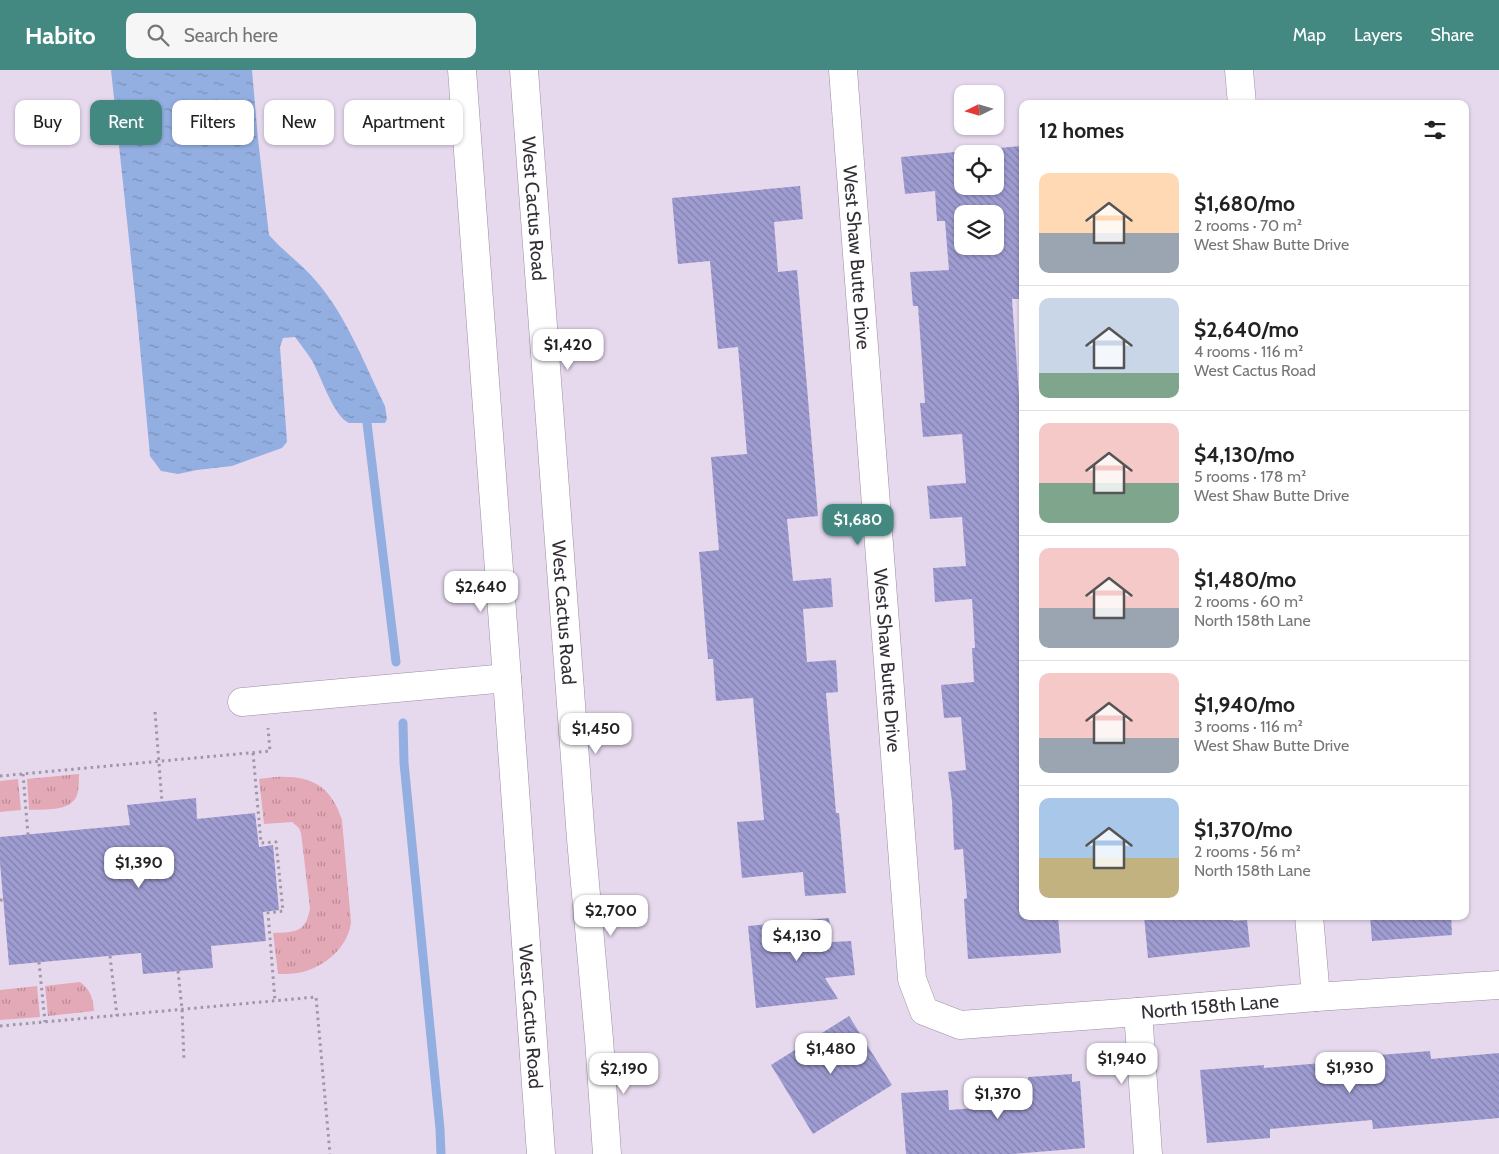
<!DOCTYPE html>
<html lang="en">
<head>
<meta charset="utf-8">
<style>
	:root { --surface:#fff; --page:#f6f6f6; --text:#222; --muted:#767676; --line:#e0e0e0; --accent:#438981 }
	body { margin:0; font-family:Cabin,sans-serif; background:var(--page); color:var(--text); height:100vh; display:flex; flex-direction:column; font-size:19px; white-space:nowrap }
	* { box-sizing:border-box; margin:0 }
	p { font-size:16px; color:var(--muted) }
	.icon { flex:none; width:28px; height:28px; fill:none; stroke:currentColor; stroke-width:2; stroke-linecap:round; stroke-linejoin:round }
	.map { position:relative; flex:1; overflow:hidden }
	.drawer { position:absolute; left:1019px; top:30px; width:450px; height:820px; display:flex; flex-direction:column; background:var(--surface); border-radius:10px; box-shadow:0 1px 4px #0004 }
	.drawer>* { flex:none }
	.banner { position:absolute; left:15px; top:30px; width:475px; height:45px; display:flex; gap:10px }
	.needle { width:32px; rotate:265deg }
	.buttons { position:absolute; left:954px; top:15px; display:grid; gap:10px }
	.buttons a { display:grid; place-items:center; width:50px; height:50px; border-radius:10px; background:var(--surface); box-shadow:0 1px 4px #0004; font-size:25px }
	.price { position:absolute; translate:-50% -42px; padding:0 11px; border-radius:10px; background:#fff; color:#222; font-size:16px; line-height:32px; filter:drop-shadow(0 1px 2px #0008) }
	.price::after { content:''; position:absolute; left:50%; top:30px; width:15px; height:11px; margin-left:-8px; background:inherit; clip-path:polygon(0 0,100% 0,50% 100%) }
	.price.active { background:var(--accent); color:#fff }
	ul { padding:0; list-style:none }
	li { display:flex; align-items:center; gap:15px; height:125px; padding:0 20px }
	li+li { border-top:1px solid var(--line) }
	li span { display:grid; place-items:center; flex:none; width:140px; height:100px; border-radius:10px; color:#555 }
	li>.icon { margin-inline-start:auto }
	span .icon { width:60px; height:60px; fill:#fffc; stroke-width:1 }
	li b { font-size:21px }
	h2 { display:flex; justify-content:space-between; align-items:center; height:60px; padding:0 20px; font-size:21px }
	.chip { padding:0 18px; border-radius:10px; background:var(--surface); box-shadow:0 1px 4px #0004; font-size:18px; line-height:45px }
	.chip.active { background:var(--accent); color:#fff }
	header { display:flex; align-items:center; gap:30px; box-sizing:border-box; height:70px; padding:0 25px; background:var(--accent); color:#fff }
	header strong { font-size:24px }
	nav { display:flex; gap:28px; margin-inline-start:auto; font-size:18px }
	.search { width:350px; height:45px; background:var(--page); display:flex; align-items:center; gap:12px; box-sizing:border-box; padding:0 18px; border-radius:10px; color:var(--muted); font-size:19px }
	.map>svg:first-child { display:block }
	.grass { fill:url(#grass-tufts) }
	.water { fill:url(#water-ripples) }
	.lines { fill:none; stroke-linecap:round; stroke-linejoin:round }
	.stream { stroke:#93afe1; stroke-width:9 }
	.building { fill:url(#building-back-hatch); fill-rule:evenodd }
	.minor-casing { stroke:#9a8ea2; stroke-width:29 }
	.major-casing { stroke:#9a8ea2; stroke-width:29 }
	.path { stroke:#a096a6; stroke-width:3; stroke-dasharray:2.5 4; stroke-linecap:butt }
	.minor { stroke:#fff; stroke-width:28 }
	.major { stroke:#fff; stroke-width:28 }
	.labels { text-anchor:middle; stroke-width:4; stroke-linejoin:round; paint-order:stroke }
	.street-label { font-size:19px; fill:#342f37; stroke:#e6d9ee }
</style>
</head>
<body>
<header>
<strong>Habito</strong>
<div class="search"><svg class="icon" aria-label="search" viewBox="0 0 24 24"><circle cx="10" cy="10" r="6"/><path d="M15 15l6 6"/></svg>Search here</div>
<nav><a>Map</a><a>Layers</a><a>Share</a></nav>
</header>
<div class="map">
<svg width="1499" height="1084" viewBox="0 0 1499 1084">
	<defs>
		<pattern id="grass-tufts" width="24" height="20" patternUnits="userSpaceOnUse" patternTransform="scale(1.25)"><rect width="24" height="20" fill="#e4a9b7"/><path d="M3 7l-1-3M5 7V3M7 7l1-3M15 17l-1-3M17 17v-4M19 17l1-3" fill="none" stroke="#ba8a96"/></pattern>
		<pattern id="water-ripples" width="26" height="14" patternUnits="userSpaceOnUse" patternTransform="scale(1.25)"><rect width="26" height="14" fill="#93afe1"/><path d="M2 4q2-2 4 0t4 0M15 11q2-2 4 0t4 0" fill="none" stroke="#798fb7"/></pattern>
		<pattern id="building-back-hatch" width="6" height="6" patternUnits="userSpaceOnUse" patternTransform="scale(1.25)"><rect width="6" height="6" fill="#9f9cd2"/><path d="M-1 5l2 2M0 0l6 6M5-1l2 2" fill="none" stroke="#8280ab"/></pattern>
	</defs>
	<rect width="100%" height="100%" fill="#e6d9ee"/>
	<g class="grass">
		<path d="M79 704C79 710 79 719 77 725 71 742 45 739 29 740L27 709Z"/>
		<path d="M275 707C310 705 331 715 342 750L351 852C349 874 329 893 309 900 299 904 288 904 278 904L273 863C295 862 306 863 310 838L301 763 299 758 292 752 264 754 259 709Z"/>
		<path d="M18 709 21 740 0 742V711Z"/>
		<path d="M80 912C91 920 93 929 94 941L48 946 45 916Z"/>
		<path d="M37 916 40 947 0 950V920Z"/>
	</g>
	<path class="water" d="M111 0H252L258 69 269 165C284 182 302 194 316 211 346 245 365 295 385 336L387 349 385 353H349C333 346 321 305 311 289 306 281 300 274 295 267L283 268 280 277 287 372 282 378 232 396 197 400 178 404 161 401 150 386 137 245Z"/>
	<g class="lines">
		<g class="stream">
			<path d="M367 353 396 592"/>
			<path d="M403 653 404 693 440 1059 441 1084"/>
		</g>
	</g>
	<g class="building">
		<path d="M1022 76V229H1012L1019 326 1022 325V846H1058L1061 883 968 889 964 829 967 828 963 779 954 780 952 731 948 702 966 700 961 647 944 648 941 615 974 612 972 578H975L972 529 935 532 933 498 966 496 962 447 930 449 927 416 966 413 962 364 923 367 920 333H925L918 236H913L910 202 949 200 945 151H937L935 121 905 124 901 87ZM962 84H995V116H962ZM962 144H995V176H962Z"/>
		<path d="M800 116 803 149 774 152 778 202 797 200 818 446 787 449 793 511 831 508 833 537 803 539 807 592 836 590 838 622 826 623 836 743H839L846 823 805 826 803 802 742 808 737 752 764 750 753 628 716 631 713 589H708L699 482 719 480 711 387 747 384 738 277 718 279 710 191 678 194 672 128Z"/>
		<path d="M196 728 197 749 255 743 259 777 273 775 279 840 263 842 266 871 211 876 213 898 143 904 141 883 9 895 0 793V767L130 755 127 735Z"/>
		<path d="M1144 846H1232L1233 851 1247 850 1250 877 1148 888Z"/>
		<path d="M1370 846H1451L1452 865 1372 871Z"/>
		<path d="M829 848 832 872 851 871 855 905 825 908 838 929 756 938 748 856Z"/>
		<path d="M849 946 892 1015 813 1064 771 995Z"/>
		<path d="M1430 981 1431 989 1499 983V1048L1373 1059 1372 1050 1270 1059V1068L1207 1073 1200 1000 1264 995V998L1367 989V986Z"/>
		<path d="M1072 1004V1012L1080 1011 1085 1078 1013 1084H906L901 1023 948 1020 949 1040 1001 1036 999 1015 1028 1012V1007Z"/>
	</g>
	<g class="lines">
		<defs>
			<g id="minor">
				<path id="s1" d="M843 0 912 909 924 941 960 955 1138 942 1316 927 1499 915"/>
				<path d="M1239 0 1242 34"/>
				<path d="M242 632 507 608"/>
				<path d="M1309 846 1316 927"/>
				<path d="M1138 942 1148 1084"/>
			</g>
			<g id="major">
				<path id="s2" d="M462 0 507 608 541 1084"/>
				<path id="s3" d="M524 0 581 769 599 969 607 1084"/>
			</g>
		</defs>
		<use href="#minor" class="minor-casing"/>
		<use href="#major" class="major-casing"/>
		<g class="path">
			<path d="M155 642 162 732"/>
			<path d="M253 683 261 773 276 772 283 841 268 843 275 931"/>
			<path d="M23 704 28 765"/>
			<path d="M0 706 270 681 268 658"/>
			<path d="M0 830H3"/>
			<path d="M110 886 117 946"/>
			<path d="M39 892 45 952"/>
			<path d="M178 901 182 939 184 991"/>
			<path d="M0 956 316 927 330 1084"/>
		</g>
		<use href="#minor" class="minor"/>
		<use href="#major" class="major"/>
	</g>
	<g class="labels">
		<g class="street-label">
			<text dy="7" stroke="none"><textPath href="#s3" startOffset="139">West Cactus Road</textPath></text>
			<text dy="7" stroke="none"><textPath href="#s1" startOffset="188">West Shaw Butte Drive</textPath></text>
			<text dy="7" stroke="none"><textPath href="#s3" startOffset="544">West Cactus Road</textPath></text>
			<text dy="7" stroke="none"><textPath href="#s1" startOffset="592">West Shaw Butte Drive</textPath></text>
			<text dy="7" stroke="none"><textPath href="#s1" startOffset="1235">North 158th Lane</textPath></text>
			<text dy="7" stroke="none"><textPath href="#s2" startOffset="949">West Cactus Road</textPath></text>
		</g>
	</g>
</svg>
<div class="buttons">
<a><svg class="needle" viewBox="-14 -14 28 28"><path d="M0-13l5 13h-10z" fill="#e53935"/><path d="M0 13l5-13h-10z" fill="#767676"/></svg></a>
<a><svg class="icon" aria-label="locate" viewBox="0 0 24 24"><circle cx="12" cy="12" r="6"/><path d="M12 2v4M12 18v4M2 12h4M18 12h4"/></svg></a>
<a><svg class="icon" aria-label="layers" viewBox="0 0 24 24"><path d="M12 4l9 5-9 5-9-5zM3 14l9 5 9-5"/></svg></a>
</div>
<b class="price" style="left:568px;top:301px">$1,420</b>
<b class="price active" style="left:858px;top:476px">$1,680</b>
<b class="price" style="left:481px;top:543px">$2,640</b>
<b class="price" style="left:596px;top:685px">$1,450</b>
<b class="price" style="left:139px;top:819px">$1,390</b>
<b class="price" style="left:611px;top:867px">$2,700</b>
<b class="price" style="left:797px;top:892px">$4,130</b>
<b class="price" style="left:831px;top:1005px">$1,480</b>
<b class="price" style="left:1122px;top:1015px">$1,940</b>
<b class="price" style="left:1350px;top:1024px">$1,930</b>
<b class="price" style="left:624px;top:1025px">$2,190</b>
<b class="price" style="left:998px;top:1050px">$1,370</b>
<div class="banner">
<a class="chip">Buy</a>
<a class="chip active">Rent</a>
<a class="chip">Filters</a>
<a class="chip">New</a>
<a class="chip">Apartment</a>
</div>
<section class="drawer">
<h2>12 homes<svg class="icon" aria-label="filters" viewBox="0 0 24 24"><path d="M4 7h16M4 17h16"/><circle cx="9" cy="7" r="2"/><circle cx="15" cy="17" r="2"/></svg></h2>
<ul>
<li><span style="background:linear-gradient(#ffd9b3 60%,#9aa5b1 0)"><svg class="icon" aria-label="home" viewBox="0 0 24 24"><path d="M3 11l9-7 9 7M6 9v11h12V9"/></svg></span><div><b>$1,680/mo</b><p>2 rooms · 70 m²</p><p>West Shaw Butte Drive</p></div></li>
<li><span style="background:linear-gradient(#c9d6e8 75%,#7fa58c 0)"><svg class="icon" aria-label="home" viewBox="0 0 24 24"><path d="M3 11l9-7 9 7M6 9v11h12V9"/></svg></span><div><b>$2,640/mo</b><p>4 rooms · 116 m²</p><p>West Cactus Road</p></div></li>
<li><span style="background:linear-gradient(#f6c9c9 60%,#7fa58c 0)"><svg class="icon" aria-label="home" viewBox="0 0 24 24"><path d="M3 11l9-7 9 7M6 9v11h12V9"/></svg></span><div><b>$4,130/mo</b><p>5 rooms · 178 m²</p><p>West Shaw Butte Drive</p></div></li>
<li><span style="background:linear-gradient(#f6c9c9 60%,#9aa5b1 0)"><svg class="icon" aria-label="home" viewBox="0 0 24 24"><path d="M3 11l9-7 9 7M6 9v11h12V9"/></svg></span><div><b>$1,480/mo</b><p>2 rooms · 60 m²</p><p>North 158th Lane</p></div></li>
<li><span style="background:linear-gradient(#f6c9c9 65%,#9aa5b1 0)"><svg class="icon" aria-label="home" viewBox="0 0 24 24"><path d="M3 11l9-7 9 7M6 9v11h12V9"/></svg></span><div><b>$1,940/mo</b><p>3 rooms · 116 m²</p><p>West Shaw Butte Drive</p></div></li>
<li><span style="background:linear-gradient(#a9c7e8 60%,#c2b280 0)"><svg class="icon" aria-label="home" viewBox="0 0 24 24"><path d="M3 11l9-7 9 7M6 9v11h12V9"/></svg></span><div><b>$1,370/mo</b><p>2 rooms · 56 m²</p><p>North 158th Lane</p></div></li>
</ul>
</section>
</div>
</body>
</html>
